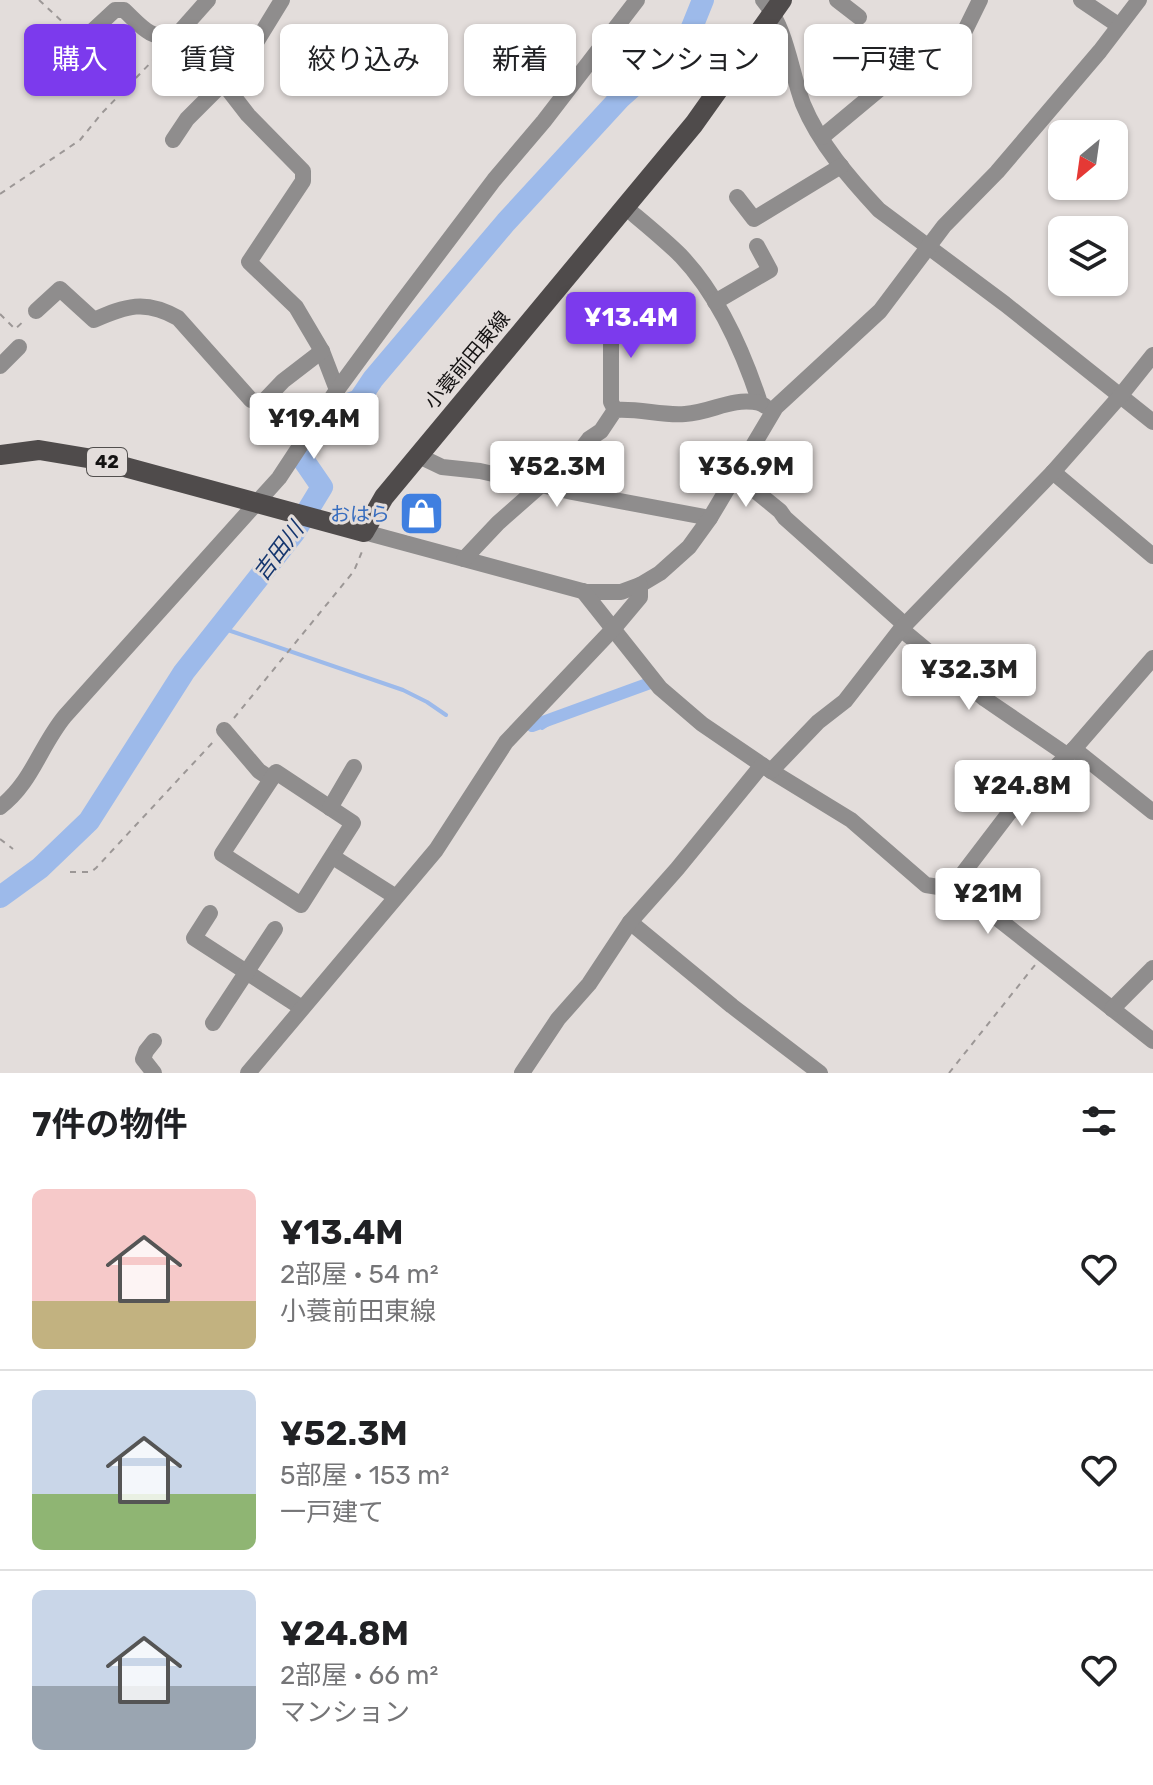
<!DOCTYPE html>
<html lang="ja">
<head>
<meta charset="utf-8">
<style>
	:root { --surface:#fff; --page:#f2f2f2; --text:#202124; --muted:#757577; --line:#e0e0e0; --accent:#7c3aed }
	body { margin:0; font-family:Rubik,"Noto Sans JP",sans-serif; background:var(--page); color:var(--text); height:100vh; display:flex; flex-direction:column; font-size:30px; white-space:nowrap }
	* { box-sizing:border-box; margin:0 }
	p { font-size:26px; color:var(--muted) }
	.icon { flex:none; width:44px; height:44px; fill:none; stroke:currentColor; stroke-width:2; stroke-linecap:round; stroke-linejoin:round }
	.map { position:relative; height:1073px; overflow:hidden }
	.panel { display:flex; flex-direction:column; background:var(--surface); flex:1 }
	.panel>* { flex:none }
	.top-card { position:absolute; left:24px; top:24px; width:1106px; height:72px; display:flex; gap:16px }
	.needle { width:52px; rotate:209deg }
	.controls { position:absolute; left:1048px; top:120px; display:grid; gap:16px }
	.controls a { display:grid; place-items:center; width:80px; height:80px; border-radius:12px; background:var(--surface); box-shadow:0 2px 6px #0004; font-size:40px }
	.price { position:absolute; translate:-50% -68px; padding:0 18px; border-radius:8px; background:#fff; color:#222; font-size:26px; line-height:52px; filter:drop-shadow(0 2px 4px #0008) }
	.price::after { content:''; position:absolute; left:50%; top:48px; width:24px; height:18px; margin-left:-12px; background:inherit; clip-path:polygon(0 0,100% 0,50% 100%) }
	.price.selected { background:var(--accent); color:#fff }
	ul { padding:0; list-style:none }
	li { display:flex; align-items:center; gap:24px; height:200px; padding:0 32px }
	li+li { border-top:2px solid var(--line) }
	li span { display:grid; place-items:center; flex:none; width:224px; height:160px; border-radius:12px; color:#555 }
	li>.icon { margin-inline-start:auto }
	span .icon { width:96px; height:96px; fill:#fffc; stroke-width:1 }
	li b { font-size:34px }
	h2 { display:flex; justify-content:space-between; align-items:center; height:96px; padding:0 32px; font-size:34px }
	.tag { padding:0 28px; border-radius:12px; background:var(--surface); box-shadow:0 2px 6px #0004; font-size:28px; line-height:72px }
	.tag.selected { background:var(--accent); color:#fff }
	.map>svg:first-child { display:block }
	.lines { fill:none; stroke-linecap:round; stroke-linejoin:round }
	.stream { stroke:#9dbaea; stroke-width:4 }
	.canal { stroke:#9dbaea; stroke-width:12 }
	.river { stroke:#9dbaea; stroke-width:22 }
	.path { stroke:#9c9796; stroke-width:2; stroke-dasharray:6 6; stroke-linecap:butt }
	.minor { stroke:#8f8d8d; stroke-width:16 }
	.major { stroke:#4f4b4b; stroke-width:20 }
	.labels { text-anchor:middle; stroke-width:6; stroke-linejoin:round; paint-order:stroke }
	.shield { fill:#e3dddb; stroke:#524f4e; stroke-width:2 }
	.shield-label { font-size:18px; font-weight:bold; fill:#141212 }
	.street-label { font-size:20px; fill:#141212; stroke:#e3dddb }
	.shop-label { font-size:20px; fill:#366cbe; stroke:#e3dddb; text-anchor:end }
	.water-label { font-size:22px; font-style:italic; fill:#15366f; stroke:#e3dddb }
</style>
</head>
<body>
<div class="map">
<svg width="1153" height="1073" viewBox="0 0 1153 1073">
	<rect width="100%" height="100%" fill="#e3dddb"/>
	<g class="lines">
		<g class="stream">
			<path d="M219 627 403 690 427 702 446 715"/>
			<path d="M542 728 560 716"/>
		</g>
		<path class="canal" d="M532 726 650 683"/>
		<path class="river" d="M0 897 40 868 89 821 184 672 294 533 322 487 300 455 334 409 359 400 373 379 506 222 620 98 639 81 660 76 682 52 703 0"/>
		<g class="path">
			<path d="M39 0 68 27"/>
			<path d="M0 194 80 140 102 113 162 51"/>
			<path d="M0 314 15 329 25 320"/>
			<path d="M234 718 354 571 363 549"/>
			<path d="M0 839 13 849"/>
			<path d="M70 872H91L96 868 214 741"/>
			<path d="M949 1073 1035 965"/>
		</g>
		<g class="minor">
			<path d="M763 0C787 29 790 69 803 104 819 143 850 179 879 210L1005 304 1153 422"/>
			<path d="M837 0 859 17"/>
			<path d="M1081 0 1118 25"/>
			<path d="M79 34 88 35 115 10H124C142 27 150 40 176 36L217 75 248 115 303 171V181L249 262 296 307 322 351 337 390"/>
			<path d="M176 36 208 0"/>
			<path d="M948 65 980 0"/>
			<path d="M822 137 906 67"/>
			<path d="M173 140 187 119 244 62 282 0"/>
			<path d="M737 197 754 219 841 166"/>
			<path d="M625 207C644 223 664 239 681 256 719 296 743 351 760 403L765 406"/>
			<path d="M715 302 770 270 757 246"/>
			<path d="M36 311 60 289 94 320C126 306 145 299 178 318L251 400 263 402 283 381 322 351"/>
			<path d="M0 366 19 347"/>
			<path d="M615 410 611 402V341L619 329 637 311"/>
			<path d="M419 456 442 467 480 471 572 492 710 518"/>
			<path d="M1053 472 1153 556"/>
			<path d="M736 475 780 511 785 518 905 625"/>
			<path d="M364 532 586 592H621L640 585 660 573 689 547 710 518 776 407 880 311 944 226 997 172 1100 51 1139 0"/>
			<path d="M464 559 498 523 541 485 570 464 589 439 601 431 615 410C639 408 662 416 685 414 714 412 730 397 760 403"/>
			<path d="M583 591 660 688 702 724 771 771 851 820 926 885 951 889 974 900 1153 1041"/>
			<path d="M901 629 985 699 1067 755"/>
			<path d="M224 730 259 771 271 779"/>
			<path d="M1074 749 1153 812"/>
			<path d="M771 771 818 722 845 701 901 629 1053 472 1121 395 1153 355"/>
			<path d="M276 772 353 823 301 905 222 854Z"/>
			<path d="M0 807C32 783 40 746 65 716L279 478 337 390 395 311 494 180 544 121 637 0"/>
			<path d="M330 808 354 767"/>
			<path d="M333 857 396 897"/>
			<path d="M951 889 1009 813 1074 749 1153 658"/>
			<path d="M210 913 194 938 302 1008"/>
			<path d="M630 922 732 1006 820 1073"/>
			<path d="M1112 1009 1153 968"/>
			<path d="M213 1023 275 929"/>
			<path d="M154 1073 143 1059 146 1051 154 1041"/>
			<path d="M248 1073 436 850 506 742 614 628 640 597V585"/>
			<path d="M522 1073 558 1019 589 984 630 922 677 869 762 765"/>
		</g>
		<path class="major" d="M0 455 39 450 99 460 364 532 384 497 694 124 782 0"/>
	</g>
	<defs>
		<symbol id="shop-square" viewBox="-11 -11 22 22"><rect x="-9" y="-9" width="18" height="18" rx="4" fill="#3f7fe0" stroke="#e3dddb"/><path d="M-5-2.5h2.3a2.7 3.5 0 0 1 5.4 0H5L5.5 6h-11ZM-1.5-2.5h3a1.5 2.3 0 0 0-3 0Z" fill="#fff"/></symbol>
	</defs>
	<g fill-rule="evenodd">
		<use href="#shop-square" x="396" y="488" width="51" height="51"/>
	</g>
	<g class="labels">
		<rect class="shield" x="87" y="448" width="40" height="28" rx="6"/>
		<g class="shield-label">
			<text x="107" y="468">42</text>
		</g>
		<g class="street-label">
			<text transform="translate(467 360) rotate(-50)" y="7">小蓑前田東線</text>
		</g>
		<g class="shop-label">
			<text x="390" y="521">おはら</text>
		</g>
		<g class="water-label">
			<text transform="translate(278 551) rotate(-53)" y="8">吉田川</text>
		</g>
	</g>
</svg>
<div class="controls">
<a><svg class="needle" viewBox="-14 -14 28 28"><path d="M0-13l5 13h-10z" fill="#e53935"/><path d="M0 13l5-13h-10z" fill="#757577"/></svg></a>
<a><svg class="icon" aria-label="layers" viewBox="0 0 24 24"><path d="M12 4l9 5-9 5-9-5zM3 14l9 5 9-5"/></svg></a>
</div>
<b class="price selected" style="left:631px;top:360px">¥13.4M</b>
<b class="price" style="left:314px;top:461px">¥19.4M</b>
<b class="price" style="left:557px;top:509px">¥52.3M</b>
<b class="price" style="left:746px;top:509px">¥36.9M</b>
<b class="price" style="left:969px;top:712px">¥32.3M</b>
<b class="price" style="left:1022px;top:828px">¥24.8M</b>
<b class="price" style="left:988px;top:936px">¥21M</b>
<div class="top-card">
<a class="tag selected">購入</a>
<a class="tag">賃貸</a>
<a class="tag">絞り込み</a>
<a class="tag">新着</a>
<a class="tag">マンション</a>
<a class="tag">一戸建て</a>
</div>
</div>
<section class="panel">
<h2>7件の物件<svg class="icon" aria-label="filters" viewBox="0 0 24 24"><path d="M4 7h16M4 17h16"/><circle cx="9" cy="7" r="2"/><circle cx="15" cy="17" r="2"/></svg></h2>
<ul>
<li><span style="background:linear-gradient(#f6c9c9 70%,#c2b280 0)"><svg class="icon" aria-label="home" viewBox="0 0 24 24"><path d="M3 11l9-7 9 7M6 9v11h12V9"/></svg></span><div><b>¥13.4M</b><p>2部屋 · 54 m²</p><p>小蓑前田東線</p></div><svg class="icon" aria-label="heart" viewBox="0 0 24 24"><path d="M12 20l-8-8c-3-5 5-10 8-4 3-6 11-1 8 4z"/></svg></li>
<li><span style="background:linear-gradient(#c9d6e8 65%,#8fb573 0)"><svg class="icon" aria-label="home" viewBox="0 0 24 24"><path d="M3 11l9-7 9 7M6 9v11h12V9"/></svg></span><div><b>¥52.3M</b><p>5部屋 · 153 m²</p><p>一戸建て</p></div><svg class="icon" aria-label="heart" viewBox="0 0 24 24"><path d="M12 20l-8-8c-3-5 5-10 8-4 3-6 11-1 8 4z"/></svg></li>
<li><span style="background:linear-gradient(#c9d6e8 60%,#9aa5b1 0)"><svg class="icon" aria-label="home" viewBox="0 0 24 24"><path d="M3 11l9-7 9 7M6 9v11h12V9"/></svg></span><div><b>¥24.8M</b><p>2部屋 · 66 m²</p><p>マンション</p></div><svg class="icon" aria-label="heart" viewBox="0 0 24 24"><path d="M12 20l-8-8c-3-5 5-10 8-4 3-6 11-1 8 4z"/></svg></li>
</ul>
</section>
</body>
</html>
